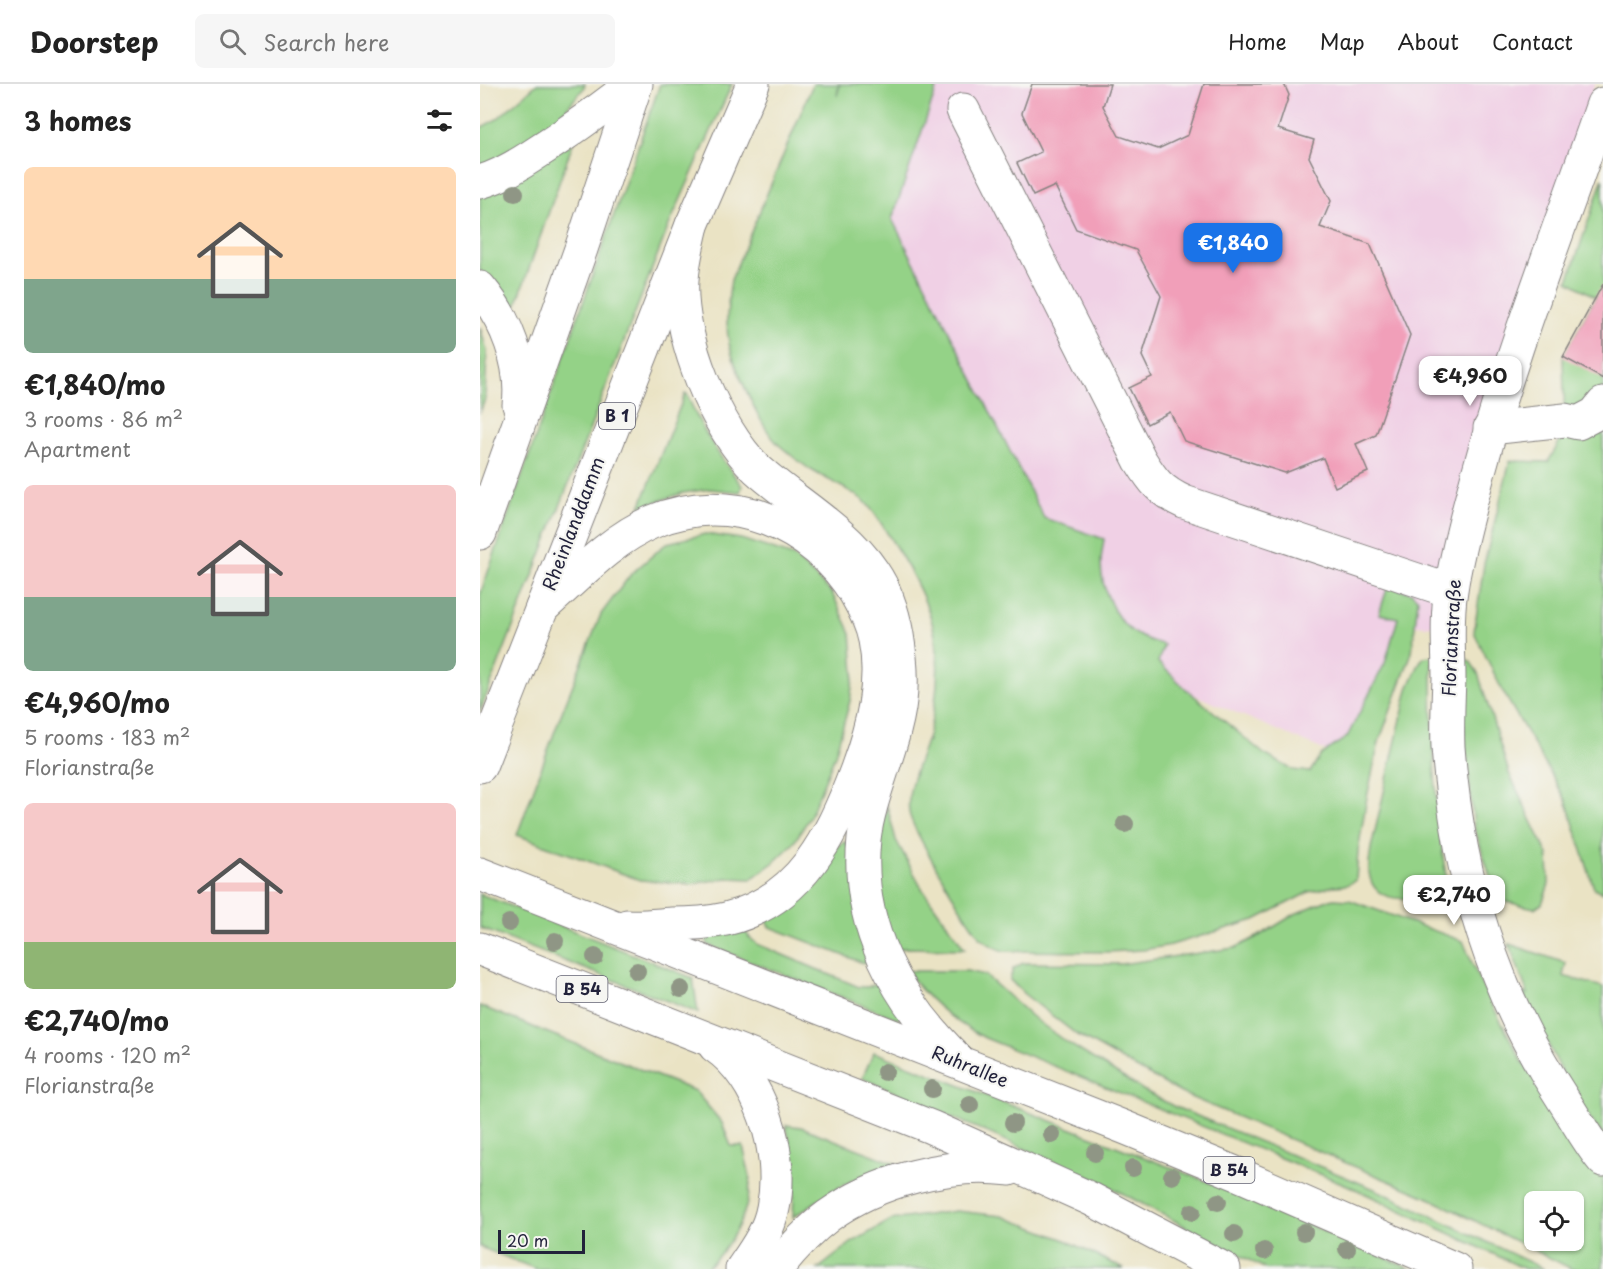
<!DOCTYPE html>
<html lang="en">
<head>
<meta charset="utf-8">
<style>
	:root { --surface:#fff; --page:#f6f6f6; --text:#222; --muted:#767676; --line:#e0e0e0; --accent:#1a73e8 }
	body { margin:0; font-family:"Playpen Sans",sans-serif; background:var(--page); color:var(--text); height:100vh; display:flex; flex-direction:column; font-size:22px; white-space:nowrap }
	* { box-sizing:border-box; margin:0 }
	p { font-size:20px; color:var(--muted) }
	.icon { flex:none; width:33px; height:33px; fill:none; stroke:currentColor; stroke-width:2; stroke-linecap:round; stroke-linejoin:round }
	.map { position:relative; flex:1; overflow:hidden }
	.details { display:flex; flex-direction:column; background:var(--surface); width:480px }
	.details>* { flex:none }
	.fabs { position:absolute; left:1044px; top:1107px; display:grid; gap:12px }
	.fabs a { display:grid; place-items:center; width:60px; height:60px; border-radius:9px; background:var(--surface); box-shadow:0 2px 4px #0004; font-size:30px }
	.scale { position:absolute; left:18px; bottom:15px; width:87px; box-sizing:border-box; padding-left:6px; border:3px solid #22223b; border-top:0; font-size:16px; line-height:21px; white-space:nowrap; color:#22223b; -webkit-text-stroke:4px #f6f6f2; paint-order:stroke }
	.price { position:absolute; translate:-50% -51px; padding:0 14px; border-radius:12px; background:#fff; color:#222; font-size:20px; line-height:39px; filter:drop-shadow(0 2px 3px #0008) }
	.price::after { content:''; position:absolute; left:50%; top:36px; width:18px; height:14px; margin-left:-9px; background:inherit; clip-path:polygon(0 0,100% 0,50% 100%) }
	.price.active { background:var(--accent); color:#fff }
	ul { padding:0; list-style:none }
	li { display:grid; align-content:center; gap:12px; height:318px; padding:0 24px }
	li span { display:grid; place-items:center; height:186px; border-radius:9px; color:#555 }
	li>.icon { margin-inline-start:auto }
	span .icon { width:108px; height:108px; fill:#fffc; stroke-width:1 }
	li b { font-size:26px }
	h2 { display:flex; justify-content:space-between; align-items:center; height:72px; padding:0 24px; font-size:26px }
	header { display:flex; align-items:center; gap:36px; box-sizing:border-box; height:84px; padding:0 30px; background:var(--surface); border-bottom:2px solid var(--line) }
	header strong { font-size:28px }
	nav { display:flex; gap:33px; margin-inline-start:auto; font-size:21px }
	.search { width:420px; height:54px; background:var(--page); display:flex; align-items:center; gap:15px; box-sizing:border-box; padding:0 21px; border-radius:9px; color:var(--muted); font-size:22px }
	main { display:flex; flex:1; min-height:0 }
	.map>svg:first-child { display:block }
	.built { fill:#f0d0e5 }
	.green { fill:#94d287; stroke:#5b7a61; stroke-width:1.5; fill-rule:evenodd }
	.building { fill:#f19fb9 }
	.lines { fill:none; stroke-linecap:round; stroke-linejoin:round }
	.minor-casing { stroke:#868280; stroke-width:35 }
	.major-casing { stroke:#868280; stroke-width:35 }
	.highway-casing { stroke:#868280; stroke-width:35 }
	.minor { stroke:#fff; stroke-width:33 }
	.major { stroke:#fff; stroke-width:33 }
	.highway { stroke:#fff; stroke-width:33 }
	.tree { fill:#8f9685 }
	.labels { text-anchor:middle; stroke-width:4.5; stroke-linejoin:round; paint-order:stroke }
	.shield { fill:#f6f6f2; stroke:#626272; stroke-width:1.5 }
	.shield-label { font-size:16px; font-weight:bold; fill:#22223b }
	.street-label { font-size:18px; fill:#22223b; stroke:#f6f6f2 }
</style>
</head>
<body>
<header>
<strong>Doorstep</strong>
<div class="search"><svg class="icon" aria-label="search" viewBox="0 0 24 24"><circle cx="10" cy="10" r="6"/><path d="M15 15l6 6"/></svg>Search here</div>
<nav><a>Home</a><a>Map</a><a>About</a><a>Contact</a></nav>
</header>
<main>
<section class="details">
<h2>3 homes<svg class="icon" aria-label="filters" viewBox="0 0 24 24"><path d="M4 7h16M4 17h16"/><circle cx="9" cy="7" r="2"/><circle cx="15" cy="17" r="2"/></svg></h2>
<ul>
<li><span style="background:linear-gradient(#ffd9b3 60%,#7fa58c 0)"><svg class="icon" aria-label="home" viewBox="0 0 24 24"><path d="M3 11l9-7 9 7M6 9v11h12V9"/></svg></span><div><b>€1,840/mo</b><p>3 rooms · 86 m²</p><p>Apartment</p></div></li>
<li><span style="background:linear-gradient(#f6c9c9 60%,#7fa58c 0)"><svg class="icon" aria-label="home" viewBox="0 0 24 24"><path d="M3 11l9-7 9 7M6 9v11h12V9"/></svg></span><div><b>€4,960/mo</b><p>5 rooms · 183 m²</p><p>Florianstraße</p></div></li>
<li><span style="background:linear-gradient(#f6c9c9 75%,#8fb573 0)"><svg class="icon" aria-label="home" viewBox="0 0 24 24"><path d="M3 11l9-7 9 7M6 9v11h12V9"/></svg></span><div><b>€2,740/mo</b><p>4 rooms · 120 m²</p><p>Florianstraße</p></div></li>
</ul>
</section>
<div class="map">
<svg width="1123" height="1185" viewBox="0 0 1123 1185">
	<rect width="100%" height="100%" fill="#f6f6f2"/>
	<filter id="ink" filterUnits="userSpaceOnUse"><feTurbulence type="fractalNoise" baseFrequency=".0167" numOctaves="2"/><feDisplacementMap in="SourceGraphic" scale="12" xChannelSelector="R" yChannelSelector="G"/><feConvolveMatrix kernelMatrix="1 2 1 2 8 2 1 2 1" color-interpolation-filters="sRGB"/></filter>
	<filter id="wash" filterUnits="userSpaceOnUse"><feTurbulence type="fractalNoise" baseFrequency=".008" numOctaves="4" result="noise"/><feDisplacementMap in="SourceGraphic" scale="24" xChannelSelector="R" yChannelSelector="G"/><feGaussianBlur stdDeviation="1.35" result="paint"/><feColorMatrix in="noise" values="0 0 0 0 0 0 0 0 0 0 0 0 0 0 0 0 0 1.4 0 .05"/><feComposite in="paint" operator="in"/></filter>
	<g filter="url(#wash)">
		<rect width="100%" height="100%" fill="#eae3c4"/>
		<path class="built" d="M458 0H1115L994 354 958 543 936 541 881 682 661 588 564 434 412 135Z"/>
		<g class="green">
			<path d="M57 0H105L104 4 75 38 39 66 0 85V44L17 35Z"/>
			<path d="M180 0H252L189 141 0 628V511Z"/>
			<path d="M333 0H359L357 12 360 0H458L412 135 564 434 624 455C623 463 621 471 621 479 621 504 635 539 658 551 666 556 676 558 684 561L678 578 705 604 784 670 813 686 830 688 841 671 867 653 905 579 918 534 899 530 908 502 932 509 938 515 932 568 899 658 887 713 878 767 876 796 867 801 854 802 829 808 775 836 691 861 663 866 627 868 523 867C516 864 509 861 503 856 491 845 430 742 429 728 426 704 439 679 446 657H449L447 656C456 623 461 586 455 552 450 521 429 483 412 457 403 443 395 427 383 416 366 403 345 395 328 384 318 377 308 369 299 361 281 345 254 283 249 259 245 239 248 216 251 196Z"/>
			<path d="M93 59 30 239 16 207 0 186V111Z"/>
			<path d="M1123 94V809L1114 804 1086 716 1022 606 994 548 1004 480 1030 377 1068 378 1085 348 1083 273 1116 213 1088 197Z"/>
			<path d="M0 243 7 267 5 315 0 329Z"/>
			<path d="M205 310H207C220 344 240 373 262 402L260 408 230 405 203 409 160 423Z"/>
			<path d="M225 450 261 455 313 472 352 509 371 549 374 589 370 617 355 671 330 733 313 760 293 779 271 795 247 794 210 800 160 796 37 751 80 633 121 530 151 490 187 459Z"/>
			<path d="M952 572C952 651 954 727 968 804 945 814 893 827 889 788 888 780 890 772 891 764L928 605 940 578 944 573Z"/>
			<path d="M982 574 990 577 998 589 1029 689 1068 771 1069 800 1062 820 1054 824 1018 816 994 743 982 628Z"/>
			<path d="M407 722 416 756 443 806 485 865 423 864 415 867 404 838 396 763Z"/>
			<path d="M365 758 369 762 393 876 383 879 290 843 285 833 360 760Z"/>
			<path d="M0 810 213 894 218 929 0 844Z"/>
			<path d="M854 815 869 816 983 857 1001 900 1042 977 1123 1091V1185H1092L949 1114 701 1009 596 950 544 910 530 896 533 885 543 879 641 880 755 864 779 852 815 830 845 817ZM1054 1118H1094V1156H1054Z"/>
			<path d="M262 842 269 853 277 860 379 903H388L404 896 423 932 418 935 228 861 226 853Z"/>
			<path d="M1029 860 1086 879 1083 892 1123 903V1052L1098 1019 1042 909 1048 910Z"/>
			<path d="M427 887H487L505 891 551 932 583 956 663 1006 693 1022 897 1106 1064 1185H1045L867 1101 505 954C473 938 447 916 427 887Z"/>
			<path d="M0 922 215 1007 242 1039 251 1062H263C265 1073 270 1087 270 1099 269 1131 248 1166 225 1185H56L0 1163Z"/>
			<path d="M394 968 741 1103 931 1185H786L621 1098 382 994Z"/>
			<path d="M306 1041 321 1043 417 1080 379 1093 351 1108 313 1133 315 1085Z"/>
			<path d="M476 1127 522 1132 583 1155 644 1185H338L371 1159 411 1136Z"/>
		</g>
		<g id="blocks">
			<g class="building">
				<path d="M552 0H630L623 22 639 52 678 65 708 51 724 0H804L809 11 798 45 834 56 829 73 851 117 840 143 890 160 930 251 896 351 876 360 888 388 855 403 843 374 805 389 704 357 690 328 667 340 649 304 672 293 662 272 681 212 656 166 596 145 575 102 553 112 537 79 561 68 542 29Z"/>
				<path d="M1123 200V295L1083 273Z"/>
			</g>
		</g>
	</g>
	<g filter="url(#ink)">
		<use href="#blocks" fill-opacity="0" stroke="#868280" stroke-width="1.5"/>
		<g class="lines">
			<defs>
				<g id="minor">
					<path d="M1123 20C1079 147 1029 272 995 402 986 436 976 471 971 506 966 535 969 566 969 595 968 618 967 641 968 663 978 795 1013 909 1086 1020 1098 1039 1109 1059 1123 1076"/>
					<path d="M483 26 660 376C673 397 680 407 704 418L970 507"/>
					<path d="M1010 344 1085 336 1098 339 1115 330 1123 320"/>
				</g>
				<g id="major">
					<path d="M0 98C21 92 40 80 58 68 91 47 122 24 153 0"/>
					<path d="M0 204C26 235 44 280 39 321"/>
					<path d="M0 449 101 165 156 0"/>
					<path d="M0 682 212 141 273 0"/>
				</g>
				<g id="highway">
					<path d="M212 141C208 159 203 177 202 196 198 254 236 345 277 385 315 419 364 445 393 488 406 507 413 528 417 551 420 569 422 587 421 605 419 654 390 706 384 755 375 840 417 916 476 974"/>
					<path d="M62 524C96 494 130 456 172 438 250 404 334 441 376 510 384 524 392 540 395 556 404 599 392 644 377 685 353 751 321 817 246 835 228 839 210 840 192 840 177 841 161 843 147 842"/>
					<path d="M0 790 646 1044 760 1091 975 1185"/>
					<path d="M0 865 451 1043 611 1115 744 1185"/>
					<path d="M235 962C281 993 305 1070 293 1124 289 1147 275 1166 262 1185"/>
					<path d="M296 1185C311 1166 328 1147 348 1132 396 1097 470 1077 529 1085"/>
				</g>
			</defs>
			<use href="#minor" class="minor-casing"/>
			<use href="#major" class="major-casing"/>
			<use href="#highway" class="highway-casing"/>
			<use href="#minor" class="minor"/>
			<use href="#major" class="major"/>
			<use href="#highway" class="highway"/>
		</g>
		<g class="tree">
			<circle cx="35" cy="109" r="9"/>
			<circle cx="645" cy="740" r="9"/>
			<circle cx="29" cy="839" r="9"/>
			<circle cx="75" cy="857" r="9"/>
			<circle cx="115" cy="873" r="9"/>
			<circle cx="157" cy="887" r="9"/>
			<circle cx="201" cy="905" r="9"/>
			<circle cx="405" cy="988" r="9"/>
			<circle cx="452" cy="1005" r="9"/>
			<circle cx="490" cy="1021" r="9"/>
			<circle cx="533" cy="1039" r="9"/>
			<circle cx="572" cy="1051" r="9"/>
			<circle cx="615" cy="1069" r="9"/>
			<circle cx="653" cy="1084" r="9"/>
			<circle cx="692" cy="1092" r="9"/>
			<circle cx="738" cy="1118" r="9"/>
			<circle cx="712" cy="1128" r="9"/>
			<circle cx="824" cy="1148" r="9"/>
			<circle cx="754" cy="1150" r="9"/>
			<circle cx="867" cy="1165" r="9"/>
			<circle cx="784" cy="1167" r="9"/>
		</g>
	</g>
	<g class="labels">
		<g class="shield">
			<rect x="119" y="319" width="36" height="26" rx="4.5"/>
			<rect x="76.5" y="892" width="51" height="26" rx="4.5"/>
			<rect x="723.5" y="1073" width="51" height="26" rx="4.5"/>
		</g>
		<g class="shield-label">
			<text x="137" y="338">B 1</text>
			<text x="102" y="911">B 54</text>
			<text x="749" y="1092">B 54</text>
		</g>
		<g class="street-label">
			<text transform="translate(94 440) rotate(-69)" y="6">Rheinlanddamm</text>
			<text transform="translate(972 554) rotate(-87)" y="6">Florianstraße</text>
			<text transform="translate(490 983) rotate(22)" y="6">Ruhrallee</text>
		</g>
	</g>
</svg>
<div class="fabs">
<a><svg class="icon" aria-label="locate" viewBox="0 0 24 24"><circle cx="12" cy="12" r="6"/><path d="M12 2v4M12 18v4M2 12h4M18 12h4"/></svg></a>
</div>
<div class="scale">20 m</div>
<b class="price active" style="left:753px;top:190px">€1,840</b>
<b class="price" style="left:990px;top:323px">€4,960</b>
<b class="price" style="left:974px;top:842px">€2,740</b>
</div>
</main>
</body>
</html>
